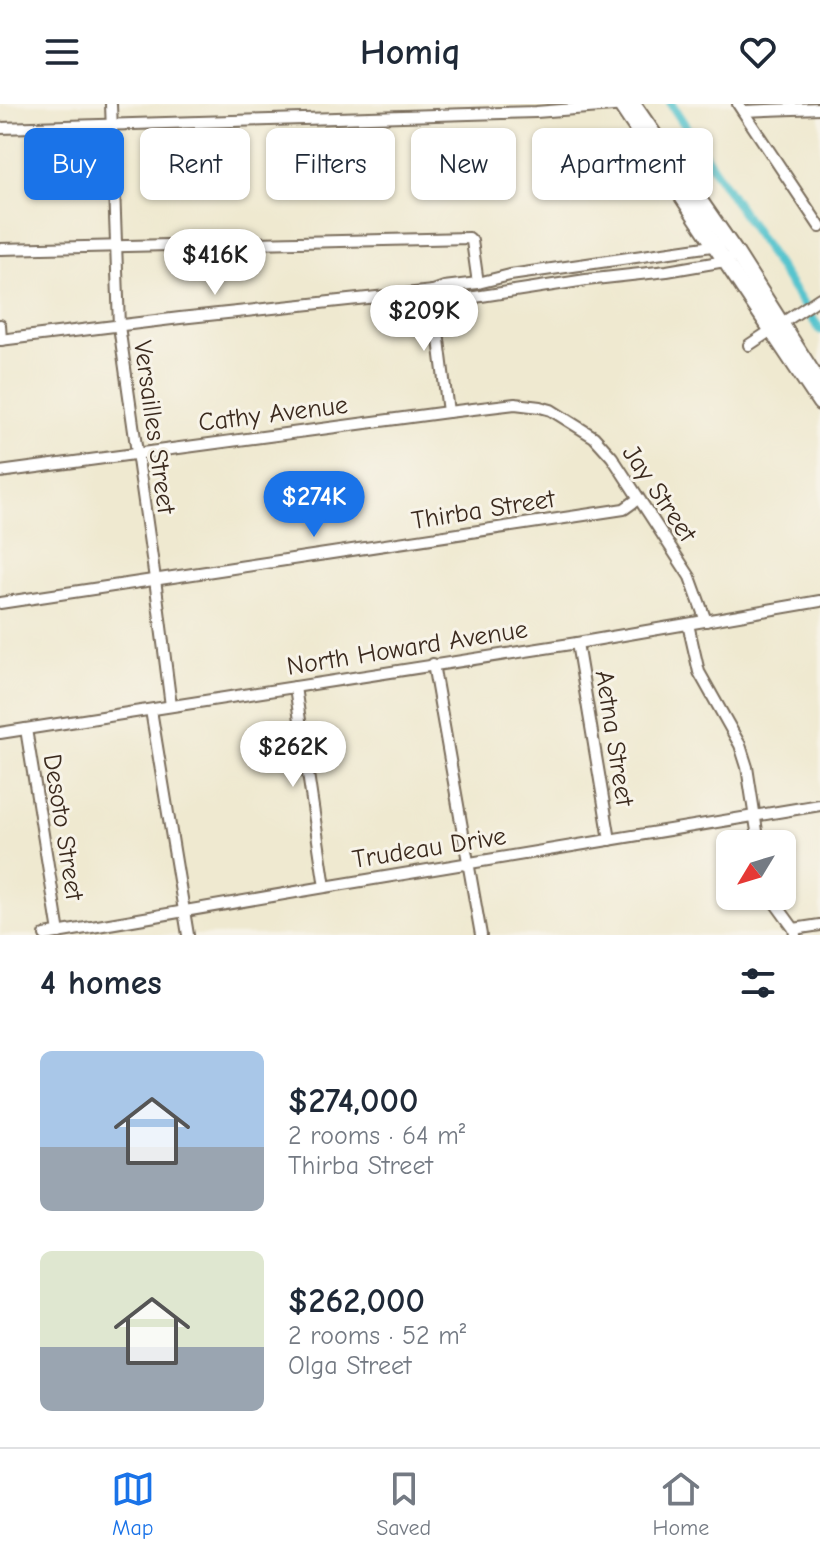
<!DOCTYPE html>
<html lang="en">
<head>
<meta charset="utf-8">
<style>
	:root { --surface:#fff; --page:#f2f2f3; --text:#1f2937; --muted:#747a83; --line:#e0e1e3; --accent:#1a73e8 }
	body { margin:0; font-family:"Comic Neue",sans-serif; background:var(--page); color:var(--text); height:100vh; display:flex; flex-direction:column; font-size:30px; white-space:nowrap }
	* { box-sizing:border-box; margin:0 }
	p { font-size:26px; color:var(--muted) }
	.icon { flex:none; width:44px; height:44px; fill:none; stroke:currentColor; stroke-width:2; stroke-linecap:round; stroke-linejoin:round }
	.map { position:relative; height:831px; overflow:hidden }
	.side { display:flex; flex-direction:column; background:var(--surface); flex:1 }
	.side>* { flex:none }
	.hud { position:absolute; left:24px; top:24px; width:772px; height:72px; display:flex; gap:16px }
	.needle { width:52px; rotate:232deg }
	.buttons { position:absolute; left:716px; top:726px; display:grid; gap:16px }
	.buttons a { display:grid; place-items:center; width:80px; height:80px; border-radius:12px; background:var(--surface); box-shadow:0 2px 6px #0004; font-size:40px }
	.price { position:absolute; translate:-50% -68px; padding:0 18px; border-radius:28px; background:#fff; color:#222; font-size:26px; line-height:52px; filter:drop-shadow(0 2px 4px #0008) }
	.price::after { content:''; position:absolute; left:50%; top:48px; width:24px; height:18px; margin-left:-12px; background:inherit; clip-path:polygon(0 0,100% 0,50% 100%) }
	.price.active { background:var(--accent); color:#fff }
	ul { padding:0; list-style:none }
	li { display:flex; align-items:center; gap:24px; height:200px; padding:0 40px }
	li span { display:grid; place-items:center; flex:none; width:224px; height:160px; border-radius:12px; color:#555 }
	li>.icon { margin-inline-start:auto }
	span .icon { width:96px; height:96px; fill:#fffc; stroke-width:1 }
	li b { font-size:34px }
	h2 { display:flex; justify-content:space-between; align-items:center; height:96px; padding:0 40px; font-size:34px }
	.tag { padding:0 28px; border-radius:12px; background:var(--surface); box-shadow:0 2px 6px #0004; font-size:28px; line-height:72px }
	.tag.active { background:var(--accent); color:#fff }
	header { display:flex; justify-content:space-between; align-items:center; height:104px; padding:0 40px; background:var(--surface); font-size:36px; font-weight:700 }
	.menu { display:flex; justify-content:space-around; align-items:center; height:112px; border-top:2px solid var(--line); background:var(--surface); font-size:22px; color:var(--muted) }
	.menu a { display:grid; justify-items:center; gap:4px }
	.menu .active { color:var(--accent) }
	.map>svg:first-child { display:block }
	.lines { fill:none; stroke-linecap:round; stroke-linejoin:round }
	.canal { stroke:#57c4ce; stroke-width:9 }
	.minor-casing { stroke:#7a6d5c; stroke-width:14 }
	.highway-casing { stroke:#7a6d5c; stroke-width:18 }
	.minor { stroke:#fff; stroke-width:10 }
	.highway { stroke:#fff; stroke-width:14 }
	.labels { text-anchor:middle; stroke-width:6; stroke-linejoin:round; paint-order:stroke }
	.street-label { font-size:26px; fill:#3b2a1e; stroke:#f7f3e8 }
</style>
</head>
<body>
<header><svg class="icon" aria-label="menu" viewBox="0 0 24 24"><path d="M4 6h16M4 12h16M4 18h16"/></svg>Homiq<svg class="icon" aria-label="heart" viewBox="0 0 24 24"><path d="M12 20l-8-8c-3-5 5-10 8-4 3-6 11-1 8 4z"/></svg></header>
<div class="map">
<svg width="820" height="831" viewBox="0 0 820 831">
	<rect width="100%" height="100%" fill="#f7f3e8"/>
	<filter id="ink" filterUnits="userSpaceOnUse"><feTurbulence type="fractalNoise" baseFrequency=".0125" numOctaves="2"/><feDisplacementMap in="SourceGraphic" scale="16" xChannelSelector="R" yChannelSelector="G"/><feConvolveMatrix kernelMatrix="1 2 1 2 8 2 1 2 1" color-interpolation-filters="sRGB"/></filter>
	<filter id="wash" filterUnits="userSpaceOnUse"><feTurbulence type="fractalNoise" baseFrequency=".006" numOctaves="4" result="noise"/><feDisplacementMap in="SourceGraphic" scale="32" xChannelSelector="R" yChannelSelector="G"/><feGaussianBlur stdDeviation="1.8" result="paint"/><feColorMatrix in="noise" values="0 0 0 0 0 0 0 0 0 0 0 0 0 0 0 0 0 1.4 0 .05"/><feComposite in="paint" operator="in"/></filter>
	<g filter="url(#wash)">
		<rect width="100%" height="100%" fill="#efe9d0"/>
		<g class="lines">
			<path class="canal" d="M671 0 820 226"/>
		</g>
	</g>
	<g filter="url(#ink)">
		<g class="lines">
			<defs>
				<g id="minor">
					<path d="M111 0 119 222 155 475 171 602"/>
					<path d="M738 0 820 123"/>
					<path d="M743 7 820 4"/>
					<path d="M0 24 536 8 626 1"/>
					<path d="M0 145 469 134 472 137 478 179"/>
					<path d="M433 187 462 195 586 176 667 167 725 157 730 154"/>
					<path d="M433 187 448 308"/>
					<path d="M0 221 1 236"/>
					<path d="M0 236 180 214 433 187 444 183 478 179 510 171 719 141"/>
					<path d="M749 241 820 194"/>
					<path d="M0 368 448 308 515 300 540 303 551 306 594 333 612 353 690 473 706 517"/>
					<path d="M0 499 624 405 638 395"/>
					<path d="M688 520 699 568 740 641 747 663 759 740"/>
					<path d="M577 539 610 736"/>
					<path d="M433 560 481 831"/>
					<path d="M295 583 325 783"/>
					<path d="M151 606 188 831"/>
					<path d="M26 625 59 829"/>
					<path d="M0 629 577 539 820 497"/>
					<path d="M770 792 794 825 795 831"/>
					<path d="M794 825 820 821"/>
					<path d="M45 831 325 783 820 701"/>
				</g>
				<g id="highway">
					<path d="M620 0 820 299"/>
					<path d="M633 0 737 150 820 280"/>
				</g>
			</defs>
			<use href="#minor" class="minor-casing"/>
			<use href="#highway" class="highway-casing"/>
			<use href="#minor" class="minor"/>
			<use href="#highway" class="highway"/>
		</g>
	</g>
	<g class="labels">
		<g class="street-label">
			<text transform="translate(273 309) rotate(-7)" y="9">Cathy Avenue</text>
			<text transform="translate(155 323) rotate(82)" y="9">Versailles Street</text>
			<text transform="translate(660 389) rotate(56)" y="9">Jay Street</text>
			<text transform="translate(483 405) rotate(-9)" y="9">Thirba Street</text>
			<text transform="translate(407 543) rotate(-9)" y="9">North Howard Avenue</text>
			<text transform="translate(615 634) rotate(81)" y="9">Aetna Street</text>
			<text transform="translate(64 723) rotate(81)" y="9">Desoto Street</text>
			<text transform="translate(429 743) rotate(-9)" y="9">Trudeau Drive</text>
		</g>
	</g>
</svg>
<div class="buttons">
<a><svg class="needle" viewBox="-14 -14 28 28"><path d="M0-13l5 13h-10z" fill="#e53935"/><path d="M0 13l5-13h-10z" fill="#747a83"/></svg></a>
</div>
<b class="price" style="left:215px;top:193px">$416K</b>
<b class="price" style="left:424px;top:249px">$209K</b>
<b class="price active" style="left:314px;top:435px">$274K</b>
<b class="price" style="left:293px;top:685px">$262K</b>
<div class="hud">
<a class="tag active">Buy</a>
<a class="tag">Rent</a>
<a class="tag">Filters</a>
<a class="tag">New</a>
<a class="tag">Apartment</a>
</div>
</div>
<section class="side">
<h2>4 homes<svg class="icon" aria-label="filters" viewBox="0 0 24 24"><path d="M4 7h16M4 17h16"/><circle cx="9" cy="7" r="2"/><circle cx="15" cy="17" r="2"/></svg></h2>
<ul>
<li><span style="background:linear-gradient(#a9c7e8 60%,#9aa5b1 0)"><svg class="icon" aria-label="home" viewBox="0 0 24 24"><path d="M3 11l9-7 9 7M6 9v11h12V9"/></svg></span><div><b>$274,000</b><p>2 rooms · 64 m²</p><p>Thirba Street</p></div></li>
<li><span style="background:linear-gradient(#dfe7d0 60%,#9aa5b1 0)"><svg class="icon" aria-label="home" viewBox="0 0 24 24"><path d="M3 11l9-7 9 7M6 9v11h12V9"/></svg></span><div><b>$262,000</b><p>2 rooms · 52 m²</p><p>Olga Street</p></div></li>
</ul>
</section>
<nav class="menu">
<a class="active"><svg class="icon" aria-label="map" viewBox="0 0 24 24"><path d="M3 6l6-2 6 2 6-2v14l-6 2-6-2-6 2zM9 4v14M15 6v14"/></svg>Map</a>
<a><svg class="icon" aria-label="saved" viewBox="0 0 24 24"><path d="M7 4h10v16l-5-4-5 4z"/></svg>Saved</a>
<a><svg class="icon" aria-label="home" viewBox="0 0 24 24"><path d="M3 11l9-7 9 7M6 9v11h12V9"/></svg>Home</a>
</nav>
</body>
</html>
